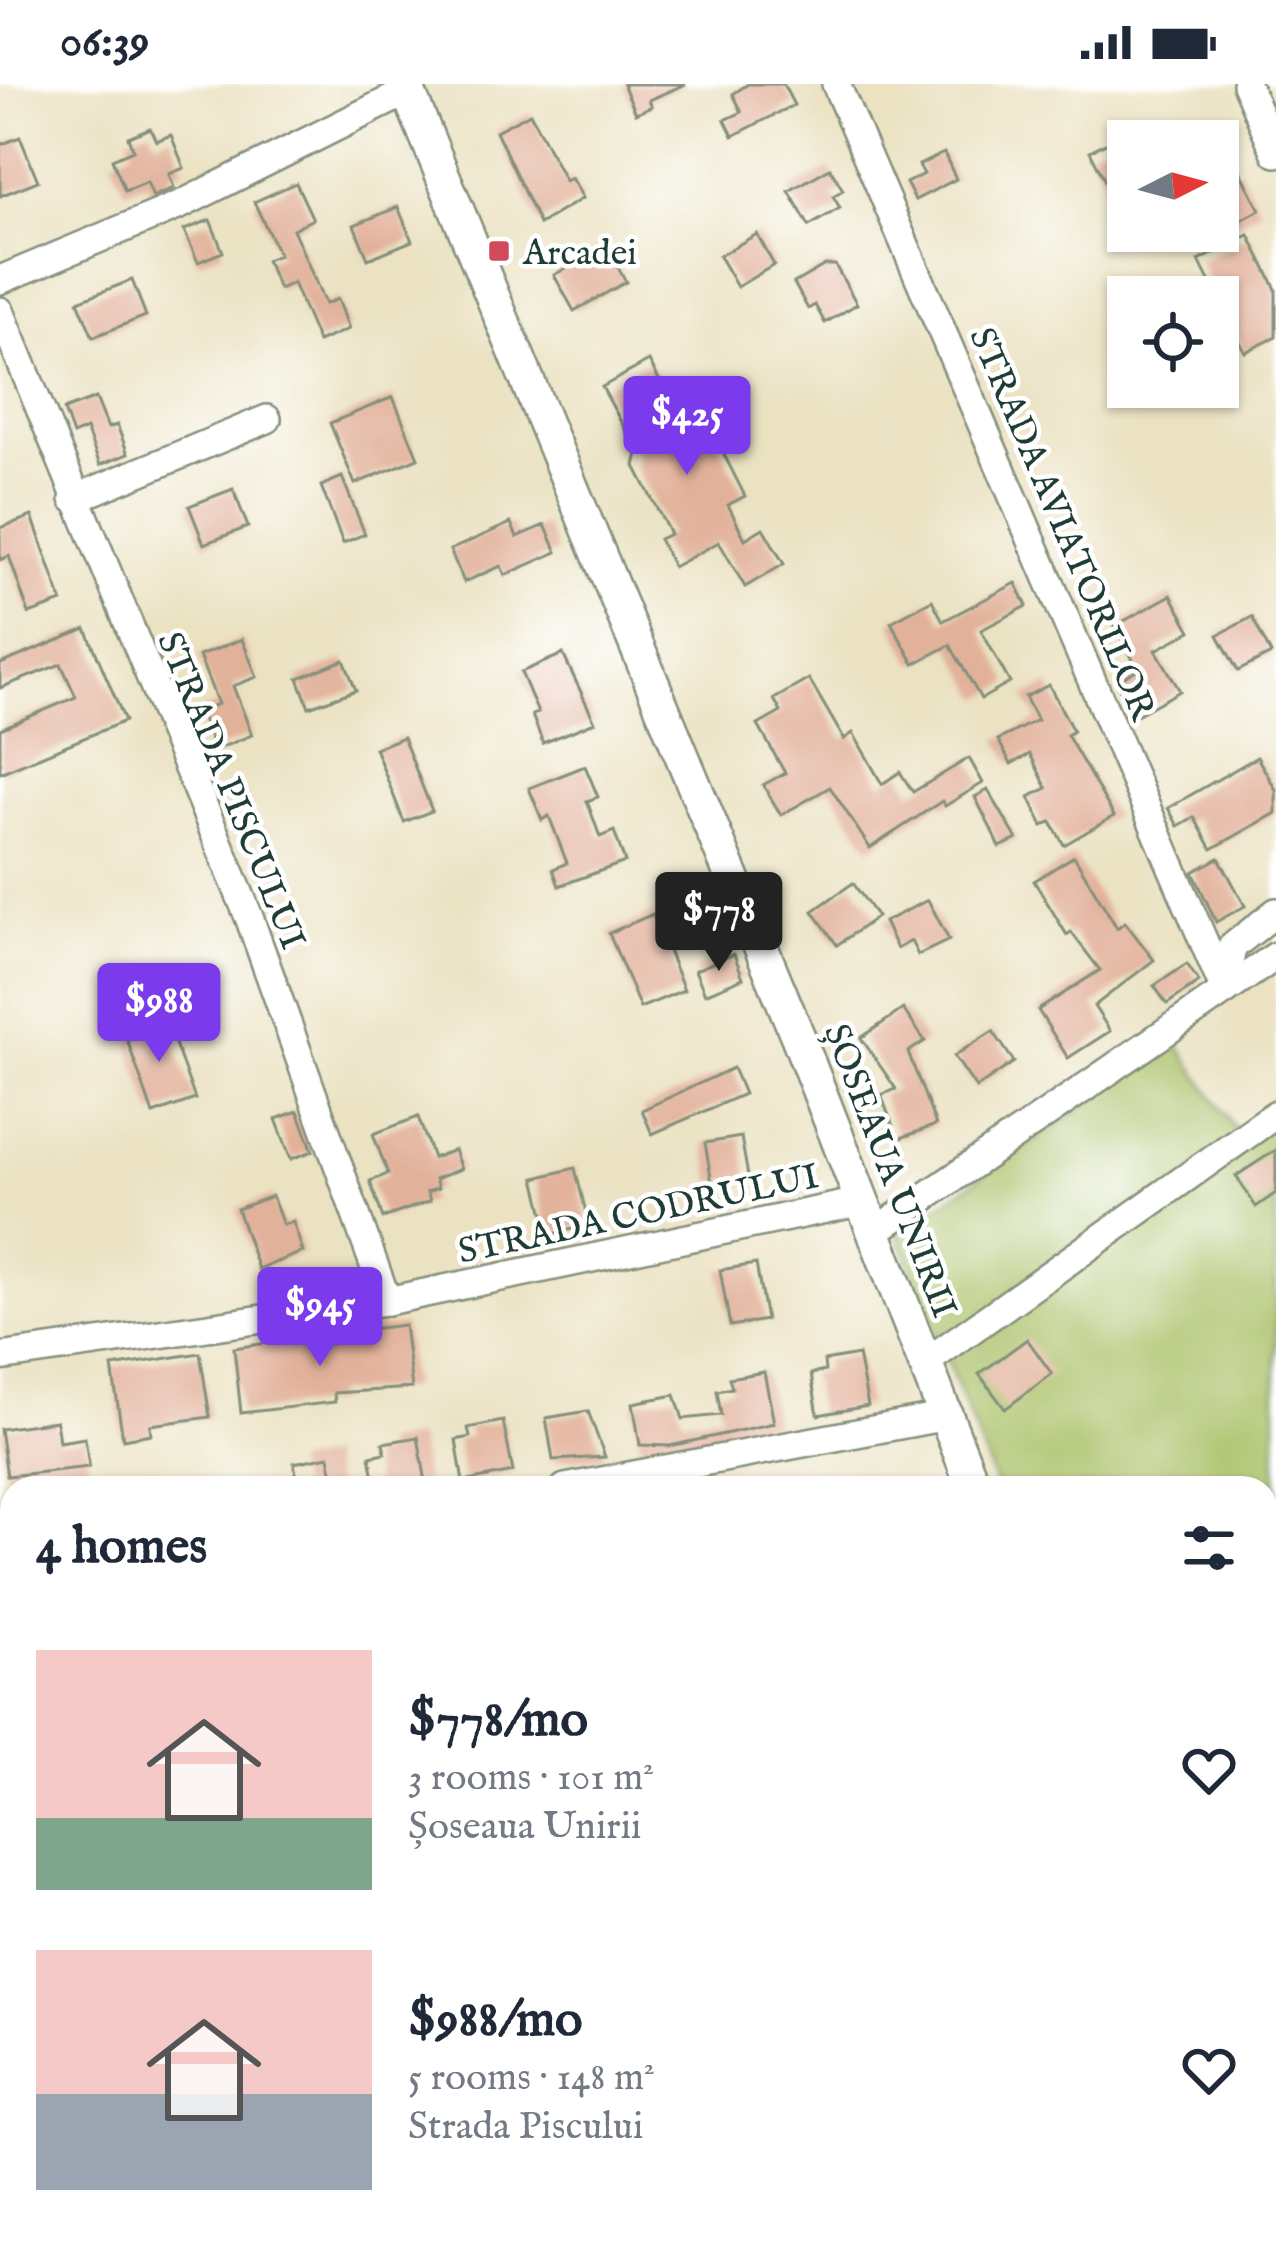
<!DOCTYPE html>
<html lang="en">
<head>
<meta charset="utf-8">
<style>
	:root { --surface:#fff; --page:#f2f2f3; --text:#1f2937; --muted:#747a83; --accent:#7c3aed }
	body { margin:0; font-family:"IM FELL English",serif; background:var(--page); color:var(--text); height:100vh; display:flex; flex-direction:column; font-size:45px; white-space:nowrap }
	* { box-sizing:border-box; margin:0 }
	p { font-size:39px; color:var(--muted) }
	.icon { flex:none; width:66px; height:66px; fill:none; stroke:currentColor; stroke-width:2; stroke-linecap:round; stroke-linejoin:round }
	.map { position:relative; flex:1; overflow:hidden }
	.details { position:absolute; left:0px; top:1392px; width:1278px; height:768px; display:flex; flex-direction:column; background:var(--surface); border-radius:36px 36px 0 0; box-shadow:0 3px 9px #0004 }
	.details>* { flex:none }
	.needle { width:78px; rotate:84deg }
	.fabs { position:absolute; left:1107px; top:36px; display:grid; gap:24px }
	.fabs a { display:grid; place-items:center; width:132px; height:132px; border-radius:0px; background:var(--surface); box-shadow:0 3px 9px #0004; font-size:60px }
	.price { position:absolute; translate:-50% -102px; padding:0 27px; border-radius:12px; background:var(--accent); color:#fff; font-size:39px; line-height:78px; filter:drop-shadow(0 3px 6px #0008) }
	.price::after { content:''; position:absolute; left:50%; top:72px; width:36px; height:27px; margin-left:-18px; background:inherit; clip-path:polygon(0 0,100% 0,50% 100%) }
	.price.current { background:#222; color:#fff }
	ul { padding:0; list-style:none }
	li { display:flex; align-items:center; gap:36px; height:300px; padding:0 36px }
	li span { display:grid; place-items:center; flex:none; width:336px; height:240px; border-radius:0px; color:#555 }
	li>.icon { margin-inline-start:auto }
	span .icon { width:144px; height:144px; fill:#fffc; stroke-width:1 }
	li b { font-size:51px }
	h2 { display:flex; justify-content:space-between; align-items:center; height:144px; padding:0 36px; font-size:51px }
	.status { display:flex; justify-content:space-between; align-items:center; height:84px; padding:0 60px; background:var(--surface); direction:ltr }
	.status svg { height:33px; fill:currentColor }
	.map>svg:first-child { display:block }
	.green { fill:#a9c065; stroke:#647e4c; stroke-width:3 }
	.building { fill:#e2b19a }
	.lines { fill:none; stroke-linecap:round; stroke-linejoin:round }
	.minor-casing { stroke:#85907b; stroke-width:32 }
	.major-casing { stroke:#85907b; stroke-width:38 }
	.minor { stroke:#fff; stroke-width:27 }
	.major { stroke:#fff; stroke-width:33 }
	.poi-dot { fill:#d1495b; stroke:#fff; stroke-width:4.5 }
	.labels { text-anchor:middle; stroke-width:9; stroke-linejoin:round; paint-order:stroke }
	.poi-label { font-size:36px; fill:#1f3d34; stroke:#fff; text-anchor:start }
	.street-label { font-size:36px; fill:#1f3d34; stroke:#fff }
</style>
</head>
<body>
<div class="status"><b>06:39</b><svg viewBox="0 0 49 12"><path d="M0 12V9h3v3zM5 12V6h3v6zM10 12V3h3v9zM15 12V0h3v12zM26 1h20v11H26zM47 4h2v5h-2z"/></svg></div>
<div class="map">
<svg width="1276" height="2160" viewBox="0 0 1276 2160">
	<rect width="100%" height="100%" fill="#fff"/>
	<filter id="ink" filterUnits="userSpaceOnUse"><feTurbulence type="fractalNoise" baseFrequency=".00833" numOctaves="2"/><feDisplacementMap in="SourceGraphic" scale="24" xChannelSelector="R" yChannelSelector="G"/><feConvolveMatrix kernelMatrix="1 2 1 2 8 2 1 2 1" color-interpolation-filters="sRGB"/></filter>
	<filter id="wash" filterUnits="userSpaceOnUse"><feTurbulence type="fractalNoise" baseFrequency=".004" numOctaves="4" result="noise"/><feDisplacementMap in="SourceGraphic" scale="48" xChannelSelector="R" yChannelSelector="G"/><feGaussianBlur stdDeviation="2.7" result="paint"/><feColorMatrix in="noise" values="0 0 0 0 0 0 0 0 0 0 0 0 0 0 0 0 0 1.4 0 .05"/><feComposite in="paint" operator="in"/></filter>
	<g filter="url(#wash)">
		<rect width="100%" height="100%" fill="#ebe2c2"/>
		<path class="green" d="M1176 958 1243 1057 1276 1036V1557L1266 1565V1404H997L898 1150Z"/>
		<g id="blocks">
			<g class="building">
				<path d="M623 0H686L649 16 652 22 636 29Z"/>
				<path d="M748 0H783L794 21 733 52 725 36 742 28 733 10Z"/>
				<path d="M530 29 565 97 571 94 583 114 539 140 496 47Z"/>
				<path d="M150 44 156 57 171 51 184 84 169 90 174 104 153 113 147 98 125 107 112 75 133 66 128 53Z"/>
				<path d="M1128 48V90L1107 101 1090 67Z"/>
				<path d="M20 53 38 97 0 112V61Z"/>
				<path d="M944 69 956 95 915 116 906 99 924 90 919 81Z"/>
				<path d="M830 84 843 106 833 112 840 124 809 142 789 107Z"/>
				<path d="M1240 86 1260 126 1227 144 1218 127V98Z"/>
				<path d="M296 99 313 135 293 145 325 220 338 215 349 245 318 258 293 199 279 205 266 176 279 171 254 118Z"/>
				<path d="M398 123 412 157 368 175 354 141Z"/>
				<path d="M210 136 223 168 198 178 184 146Z"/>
				<path d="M757 150 774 181 737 203 719 172Z"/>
				<path d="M1249 151 1276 205V253L1245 268 1199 177Z"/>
				<path d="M606 161 626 198 574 227 554 191Z"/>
				<path d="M825 181H835L857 220 825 239 815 221 808 225 794 199Z"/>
				<path d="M132 196 146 232 93 253 78 217Z"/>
				<path d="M649 277 690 353 710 343 745 412 728 421 745 455 763 444 784 480 745 503 719 458 673 483 659 455 670 450 635 382 638 369 602 303Z"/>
				<path d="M393 313 418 374 355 400 330 339Z"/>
				<path d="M96 314 108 344 117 341 128 370 100 381 86 345 73 351 64 326Z"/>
				<path d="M342 393 365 450 343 459 321 402Z"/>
				<path d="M233 405 248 443 204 460 189 422Z"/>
				<path d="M32 432 62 518 29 530 9 472 0 476V444Z"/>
				<path d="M511 439 517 453 545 441 557 468 505 491 501 482 464 498 450 466Z"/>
				<path d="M1016 499 1027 522 981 546 1010 599 981 615 950 561 914 580 891 538 932 516 943 537Z"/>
				<path d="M1171 511 1191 547 1156 566 1180 607 1135 632 1116 598 1138 585 1115 542Z"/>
				<path d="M1252 533 1271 570 1238 587 1218 551Z"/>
				<path d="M86 545 125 637 0 689V645L76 613 61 580 0 604V580Z"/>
				<path d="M242 555 257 593 233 602 252 651 215 666 199 627 218 620 199 572Z"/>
				<path d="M563 570 595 638 543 659 532 631 538 629 521 588Z"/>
				<path d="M344 576 356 606 309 623 298 594Z"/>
				<path d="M809 595 844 655 853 649 882 700 900 688 913 708 969 674 983 699 945 722 942 717 870 764 830 703 781 731 763 701 785 689 758 641 781 628 774 615Z"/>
				<path d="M1049 601 1073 647 1067 651 1114 732 1064 761 1051 738 1043 742 1029 713 1047 704 1030 670 1011 680 998 656 1037 636 1025 613Z"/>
				<path d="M403 653 432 727 404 738 375 664Z"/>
				<path d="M1257 673 1276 706V729L1212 765 1194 733 1178 742 1168 724Z"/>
				<path d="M585 682 598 713 587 717 600 753 614 747 625 778 559 802 553 785 567 779 549 732 542 736 529 704Z"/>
				<path d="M988 706 1017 755 1000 763 975 713Z"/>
				<path d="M1074 772 1117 844 1125 838 1154 876 1094 922 1110 947 1068 974 1038 926 1100 886 1071 848 1067 851 1034 797Z"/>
				<path d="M1219 774 1245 822 1216 838 1193 788Z"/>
				<path d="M853 799 877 833 837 861 813 827Z"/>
				<path d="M928 816 949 856 918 871 911 857 897 865 884 838Z"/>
				<path d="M653 830 684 906 640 924 609 849Z"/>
				<path d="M734 870 743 894 705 910 695 886Z"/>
				<path d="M1187 880 1199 898 1167 920 1154 902Z"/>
				<path d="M903 925 925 957 908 968 936 1041 898 1055 881 1011 896 1005 861 954Z"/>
				<path d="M165 932 195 1015 153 1030 124 947Z"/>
				<path d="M993 947 1014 978 976 1004 954 972Z"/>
				<path d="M733 984 744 1010 652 1050 642 1026Z"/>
				<path d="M298 1027 313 1067 291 1075 276 1035Z"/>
				<path d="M418 1033 433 1074 454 1066 461 1085 435 1095 438 1104 427 1108 430 1117 383 1134 370 1097 388 1090 373 1050Z"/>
				<path d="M741 1053 748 1092 712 1099 705 1059Z"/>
				<path d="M1276 1066V1109L1256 1123 1236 1092Z"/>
				<path d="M575 1084 589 1141 549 1151 535 1094Z"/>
				<path d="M272 1112 283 1141 293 1138 303 1168 258 1185 237 1125Z"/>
				<path d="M756 1180 766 1236 730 1242 720 1186Z"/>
				<path d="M404 1241 412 1304 334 1309 335 1318 241 1329 234 1264 325 1250 327 1260 363 1256 362 1246Z"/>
				<path d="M1027 1255 1052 1290 1005 1325 979 1290Z"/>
				<path d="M200 1269 210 1333 150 1341 151 1350 123 1355 112 1283Z"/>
				<path d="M858 1271 868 1322 818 1331 811 1290 825 1287 824 1277Z"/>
				<path d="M764 1288 774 1339 670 1362 640 1361 633 1319 675 1311 683 1335 721 1331 717 1307 732 1304 729 1294Z"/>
				<path d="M588 1327 605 1373 553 1376 546 1334Z"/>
				<path d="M56 1337 59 1358 85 1354 89 1383 7 1392 0 1345Z"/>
				<path d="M503 1337 513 1388 463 1398 456 1356 470 1353 468 1344Z"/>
				<path d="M418 1353 427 1404H376L370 1372 385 1369 383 1359Z"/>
				<path d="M329 1372 335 1404H299L294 1379Z"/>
			</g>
		</g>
	</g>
	<g filter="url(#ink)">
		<use href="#blocks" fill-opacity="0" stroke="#85907b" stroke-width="3"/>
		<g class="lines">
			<defs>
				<g id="minor">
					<path d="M836 0 1225 907"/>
					<path d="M1246 0 1276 69"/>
					<path d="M0 196 182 120 408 7"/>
					<path d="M0 227 249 833 387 1217"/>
					<path d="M74 415 267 335"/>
					<path d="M1225 903 1232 863 1276 828"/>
					<path d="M876 1147 1276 872"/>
					<path d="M0 1273 387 1217 864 1117"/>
					<path d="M926 1278 1276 1030"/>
					<path d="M565 1404 947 1332"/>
					<path d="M0 1510 12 1507"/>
					<path d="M1266 1817 1276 1809"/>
					<path d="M0 2013 6 2047"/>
					<path d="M1266 2090 1276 2089"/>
					<path d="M0 2147 12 2145"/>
					<path d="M334 2160 398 2148"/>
					<path d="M874 2160 941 2148"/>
				</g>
				<g id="major">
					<path d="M405 0 798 953 974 1404"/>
					<path d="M1266 2058 1276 2071"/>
				</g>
			</defs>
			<use href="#minor" class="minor-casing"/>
			<use href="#major" class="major-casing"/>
			<use href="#minor" class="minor"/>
			<use href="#major" class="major"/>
		</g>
	</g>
	<rect class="poi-dot" x="487" y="155" width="24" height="24" rx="6"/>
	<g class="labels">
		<g class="poi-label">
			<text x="523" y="180">Arcadei</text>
		</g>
		<g class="street-label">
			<text transform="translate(1064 439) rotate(67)" y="13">STRADA AVIATORILOR</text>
			<text transform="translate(233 706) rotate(68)" y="13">STRADA PISCULUI</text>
			<text transform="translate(892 1086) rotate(69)" y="13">ȘOSEAUA UNIRII</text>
			<text transform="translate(638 1128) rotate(-12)" y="13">STRADA CODRULUI</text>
		</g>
	</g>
</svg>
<div class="fabs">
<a><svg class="needle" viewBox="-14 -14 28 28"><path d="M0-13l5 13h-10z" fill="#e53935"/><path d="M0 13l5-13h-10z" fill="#747a83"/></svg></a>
<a><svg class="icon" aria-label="locate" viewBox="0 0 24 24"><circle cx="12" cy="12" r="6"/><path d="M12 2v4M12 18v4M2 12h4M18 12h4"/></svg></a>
</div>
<b class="price" style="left:687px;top:394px">$425</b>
<b class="price current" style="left:719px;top:890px">$778</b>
<b class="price" style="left:159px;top:981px">$988</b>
<b class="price" style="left:320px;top:1285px">$945</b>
<section class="details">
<h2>4 homes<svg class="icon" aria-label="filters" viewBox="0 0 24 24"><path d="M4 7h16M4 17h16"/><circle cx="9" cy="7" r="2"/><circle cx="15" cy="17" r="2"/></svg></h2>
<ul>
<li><span style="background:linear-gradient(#f6c9c9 70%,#7fa58c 0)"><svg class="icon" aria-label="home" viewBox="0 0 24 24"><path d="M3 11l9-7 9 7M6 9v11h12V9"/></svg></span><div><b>$778/mo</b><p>3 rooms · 101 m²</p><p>Șoseaua Unirii</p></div><svg class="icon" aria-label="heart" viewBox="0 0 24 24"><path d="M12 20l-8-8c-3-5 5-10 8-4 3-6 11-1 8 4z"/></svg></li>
<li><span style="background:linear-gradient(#f6c9c9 60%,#9aa5b1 0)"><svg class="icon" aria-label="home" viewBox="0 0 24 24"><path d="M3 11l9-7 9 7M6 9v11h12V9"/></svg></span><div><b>$988/mo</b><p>5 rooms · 148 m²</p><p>Strada Piscului</p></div><svg class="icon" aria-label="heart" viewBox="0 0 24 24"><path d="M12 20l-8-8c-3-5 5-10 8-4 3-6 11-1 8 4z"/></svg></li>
</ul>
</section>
</div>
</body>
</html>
